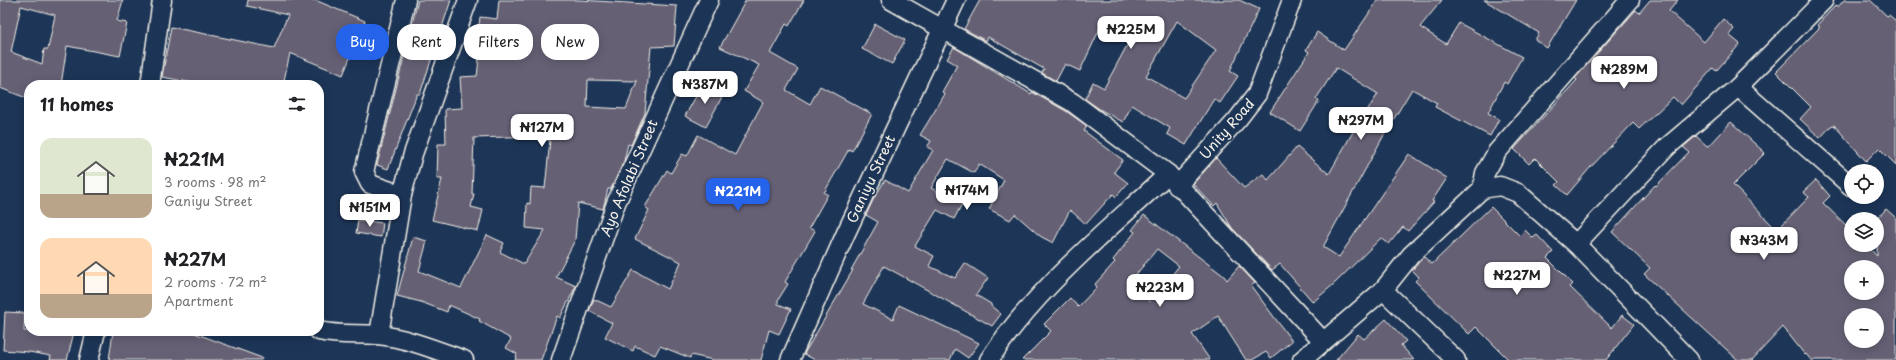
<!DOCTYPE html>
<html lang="en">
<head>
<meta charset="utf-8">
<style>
	:root { --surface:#fff; --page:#f6f6f6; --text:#202124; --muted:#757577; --accent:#2563eb }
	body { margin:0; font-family:"Playpen Sans",sans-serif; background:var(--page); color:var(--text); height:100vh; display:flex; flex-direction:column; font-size:15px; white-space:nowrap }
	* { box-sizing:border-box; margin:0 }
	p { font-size:13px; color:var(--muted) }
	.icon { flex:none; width:22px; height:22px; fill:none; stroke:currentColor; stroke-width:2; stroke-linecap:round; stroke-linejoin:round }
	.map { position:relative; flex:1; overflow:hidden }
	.side { position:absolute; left:24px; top:80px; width:300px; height:256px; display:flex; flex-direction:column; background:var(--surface); border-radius:16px; box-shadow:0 2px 10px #0003 }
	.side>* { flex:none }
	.guide { position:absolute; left:336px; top:24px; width:380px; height:36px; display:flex; gap:8px }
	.buttons { position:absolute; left:1844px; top:164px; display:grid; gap:8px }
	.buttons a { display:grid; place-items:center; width:40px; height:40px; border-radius:50%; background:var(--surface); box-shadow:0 2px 10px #0003; font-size:20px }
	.price { position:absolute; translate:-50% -34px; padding:0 9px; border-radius:8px; background:#fff; color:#222; font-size:13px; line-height:26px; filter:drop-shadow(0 1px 2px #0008) }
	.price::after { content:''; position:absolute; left:50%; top:24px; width:12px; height:9px; margin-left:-6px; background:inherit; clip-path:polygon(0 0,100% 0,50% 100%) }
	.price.active { background:var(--accent); color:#fff }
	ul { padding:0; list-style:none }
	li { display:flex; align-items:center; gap:12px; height:100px; padding:0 16px }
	li span { display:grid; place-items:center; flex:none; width:112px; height:80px; border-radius:12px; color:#555 }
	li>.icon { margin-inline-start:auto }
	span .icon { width:48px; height:48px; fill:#fffc; stroke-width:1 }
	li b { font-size:17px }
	h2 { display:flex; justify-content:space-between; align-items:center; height:48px; padding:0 16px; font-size:17px }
	.tag { padding:0 14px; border-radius:16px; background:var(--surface); box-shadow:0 2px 10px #0003; font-size:14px; line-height:36px }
	.tag.active { background:var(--accent); color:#fff }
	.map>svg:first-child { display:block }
	.building { fill:#666175; stroke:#f4f1e8; fill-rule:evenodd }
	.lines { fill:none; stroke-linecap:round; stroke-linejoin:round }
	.minor-casing { stroke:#f4f1e8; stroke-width:21 }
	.minor { stroke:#1d3557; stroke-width:18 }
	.labels { text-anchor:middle; stroke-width:3.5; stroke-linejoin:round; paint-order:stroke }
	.street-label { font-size:14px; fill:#f4f1e8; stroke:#1d3557 }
</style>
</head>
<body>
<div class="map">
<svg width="1896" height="360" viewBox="0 0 1896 360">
	<rect width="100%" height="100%" fill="#1d3557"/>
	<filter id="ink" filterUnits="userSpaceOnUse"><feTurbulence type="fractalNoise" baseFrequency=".025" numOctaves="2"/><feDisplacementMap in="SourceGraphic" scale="8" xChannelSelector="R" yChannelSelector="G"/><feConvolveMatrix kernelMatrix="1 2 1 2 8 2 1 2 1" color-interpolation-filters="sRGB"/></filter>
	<g filter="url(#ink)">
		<g class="building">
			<path d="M0 0H123L117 21 127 23 120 56 67 46 61 85H29V99L0 88ZM21 6 55 15 48 49H44L42 64 11 52Z"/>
			<path d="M248 0H315L365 21 343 75 290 53 283 85H205L162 77 171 27 274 48 288 15 247 6Z"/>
			<path d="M418 0H451L420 94H417L388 169 377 165Z"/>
			<path d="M499 0H580L677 6 674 46 651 47 645 113 631 145 628 144 624 161 611 189H608L603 209 578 203 575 240 556 277 576 286 560 318 557 316 541 360H515L517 354 506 348 511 339 479 321 480 319 449 305 447 312 421 302 397 296 413 237 427 241 419 271 461 288 487 235 504 243 500 252 524 264 545 230 526 228 527 203 530 204 531 187 545 188 550 140H541V136L474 138 472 194H474L471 207 483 210 478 231 432 220 442 179H437L438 144H446L445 109 462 108 460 77 477 76 482 34 478 33 480 17 497 19ZM588 80 637 81 626 109 587 107Z"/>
			<path d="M746 0H804L789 26 786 24 770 53 798 69 786 90 810 104 820 86 872 114 852 151 849 149 824 193 828 194 809 228 815 231 785 282 788 284 778 300V304L791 309 779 334 769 330 761 360H713L691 355 690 358 660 346 655 355 635 346 633 351 605 337 612 323 589 311 594 299 611 307 633 270 668 289 681 262 635 239 649 210 645 207 667 170 671 173 682 154 687 156 698 135 735 155 763 102 744 91 759 65 720 47Z"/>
			<path d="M980 0H1239L1259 9 1230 71 1238 76 1220 103 1214 99 1186 145 1167 134 1170 128 1132 105 1123 122 1101 110 1085 99 1093 82 1104 88 1131 38 1103 22 1080 71 1065 64 1056 81 1042 73 1044 69 988 37 986 41 964 29ZM1177 21 1216 50 1184 98 1146 76Z"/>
			<path d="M1378 0H1442L1420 27 1446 44 1459 23 1522 57 1507 84 1504 82 1488 113 1499 119 1490 136 1435 107 1437 103 1412 89 1384 135 1323 247 1339 257 1409 154 1447 178 1432 201 1434 202 1408 231 1403 227 1389 244 1381 238 1334 284 1313 302 1280 264 1272 270 1232 228 1217 203 1214 206 1193 184 1216 158 1244 188 1263 174 1268 180 1297 147 1329 174 1354 130 1378 94 1336 68 1316 99 1319 101 1300 131 1270 112 1309 52 1306 50 1317 32 1344 50Z"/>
			<path d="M1484 0H1576L1547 48 1535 40 1539 33Z"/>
			<path d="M1650 0H1678L1669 11 1704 42 1723 19 1734 29 1729 35 1740 44 1716 71 1713 68 1681 105 1673 97 1639 129 1633 123 1589 169 1567 195 1556 185 1559 182 1535 158 1529 164 1514 149 1577 80 1575 78 1636 10 1639 13Z"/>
			<path d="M1844 0H1870L1887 16 1889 15 1896 21V165L1879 148 1866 161 1834 125 1831 126 1820 138 1800 119 1811 107 1776 72 1820 27 1817 25 1836 5 1838 7Z"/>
			<path d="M875 24 905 40 892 64 862 49Z"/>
			<path d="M954 47 1031 94 1032 92 1066 111 1087 126 1084 131 1123 160 1114 172 1128 183 1116 197 1113 194 1086 224 1070 210 1053 243 1040 236 1015 214 1010 220 989 209 1004 180 979 164 974 173 948 159 931 188 962 204 954 219 937 210 915 246 934 256 929 266 955 278 965 263 988 278 976 295 991 304V306L1001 314 992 326 884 266 863 304 893 319 899 305 979 343 968 358 955 349 950 360H815L804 354 853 270H851L878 222 866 215 873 200 885 180 908 193 933 150 927 147 931 141 920 135 945 94 942 92 957 65 947 59Z"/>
			<path d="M704 82 724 93 706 127 685 116Z"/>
			<path d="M1731 122 1765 153 1733 185 1777 230 1809 197 1803 192 1816 180 1830 196 1823 203 1851 230V245H1866L1877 256V219L1886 209 1896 218V360H1811L1806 354 1805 355 1783 327 1752 360H1738L1644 274 1650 268 1612 232 1655 185 1656 186 1689 152 1683 147 1696 136 1707 146 1710 145ZM1851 267H1877V293H1851ZM1851 315H1877V341H1851Z"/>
			<path d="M1491 207 1520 236 1525 230 1533 238 1537 235 1553 252 1547 258 1573 284 1570 287 1612 328 1622 315 1634 324 1606 360H1509L1476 327 1469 334 1415 281 1419 277 1412 270 1419 262 1424 257 1432 264Z"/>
			<path d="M1144 215 1224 276 1227 280 1239 266 1255 283 1251 286 1292 341 1271 358 1266 352 1252 360H1246L1218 316 1192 334 1210 360H1022L1051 331 1044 324 1070 298 1078 307 1097 287 1095 284 1115 262 1113 260 1135 232 1132 230ZM1157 249 1179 266 1150 302 1129 283Z"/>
			<path d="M358 220 383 223 381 237 356 233Z"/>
			<path d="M5 312 25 313 24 331H51L73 336 67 360H50L51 356 29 352 3 350Z"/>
			<path d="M1386 319 1406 341 1401 345 1414 360H1336L1358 334 1364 339Z"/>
			<path d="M113 331H189L262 358 261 360H109Z"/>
		</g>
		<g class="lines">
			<defs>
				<g id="minor">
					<path d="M891 0 1072 102 1168 174 1323 341"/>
					<path d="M150 85 162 0"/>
					<path d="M1738 87 1851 186"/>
					<path d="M1177 186 1237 120 1257 94 1292 0"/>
					<path d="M1482 189 1500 186 1518 193 1576 244 1689 360"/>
					<path d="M402 195 370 184 364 172 406 0"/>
					<path d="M1576 244 1667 147 1738 87 1824 0"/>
					<path d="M1383 290 1456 360"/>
					<path d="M319 331C340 336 357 333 378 335 404 337 439 351 464 360"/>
					<path d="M379 335 402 195 413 154 468 0"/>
					<path d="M89 360 96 331"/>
					<path d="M561 360 616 203 709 0"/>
					<path d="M790 360 845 235 956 0"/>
					<path d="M989 360C1036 288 1105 233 1168 174"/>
					<path d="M1302 360 1383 290 1411 255 1482 189 1485 173 1497 152 1630 0"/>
				</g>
			</defs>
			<use href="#minor" class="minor-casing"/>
			<use href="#minor" class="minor"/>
		</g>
	</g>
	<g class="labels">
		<g class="street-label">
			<text transform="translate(1227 129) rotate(-49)" y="5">Unity Road</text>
			<text transform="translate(629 178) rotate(-67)" y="5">Ayo Afolabi Street</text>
			<text transform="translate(871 179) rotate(-65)" y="5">Ganiyu Street</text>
		</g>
	</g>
</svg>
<div class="buttons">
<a><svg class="icon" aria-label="locate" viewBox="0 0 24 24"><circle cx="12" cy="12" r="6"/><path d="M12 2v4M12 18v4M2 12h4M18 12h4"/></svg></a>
<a><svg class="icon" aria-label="layers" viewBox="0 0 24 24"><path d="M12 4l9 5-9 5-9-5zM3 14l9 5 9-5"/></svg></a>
<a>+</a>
<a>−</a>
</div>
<b class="price" style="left:1131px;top:50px">₦225M</b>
<b class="price" style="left:1624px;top:90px">₦289M</b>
<b class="price" style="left:705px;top:105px">₦387M</b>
<b class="price" style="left:1361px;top:141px">₦297M</b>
<b class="price" style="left:542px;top:148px">₦127M</b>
<b class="price" style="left:967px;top:211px">₦174M</b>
<b class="price active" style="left:738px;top:212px">₦221M</b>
<b class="price" style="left:370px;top:228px">₦151M</b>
<b class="price" style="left:1764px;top:261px">₦343M</b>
<b class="price" style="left:1517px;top:296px">₦227M</b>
<b class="price" style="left:1160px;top:308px">₦223M</b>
<div class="guide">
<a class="tag active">Buy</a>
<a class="tag">Rent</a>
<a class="tag">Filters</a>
<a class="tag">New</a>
</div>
<section class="side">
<h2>11 homes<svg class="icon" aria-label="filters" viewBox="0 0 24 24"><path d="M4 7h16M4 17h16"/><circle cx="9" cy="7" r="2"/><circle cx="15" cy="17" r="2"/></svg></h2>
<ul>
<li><span style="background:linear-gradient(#dfe7d0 70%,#b9a48a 0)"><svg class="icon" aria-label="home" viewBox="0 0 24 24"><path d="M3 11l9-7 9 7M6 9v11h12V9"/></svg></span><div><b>₦221M</b><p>3 rooms · 98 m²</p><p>Ganiyu Street</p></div></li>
<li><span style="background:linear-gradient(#ffd9b3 70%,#b9a48a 0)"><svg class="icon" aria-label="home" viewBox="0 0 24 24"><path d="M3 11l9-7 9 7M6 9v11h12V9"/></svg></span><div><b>₦227M</b><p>2 rooms · 72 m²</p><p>Apartment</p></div></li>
</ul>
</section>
</div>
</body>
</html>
